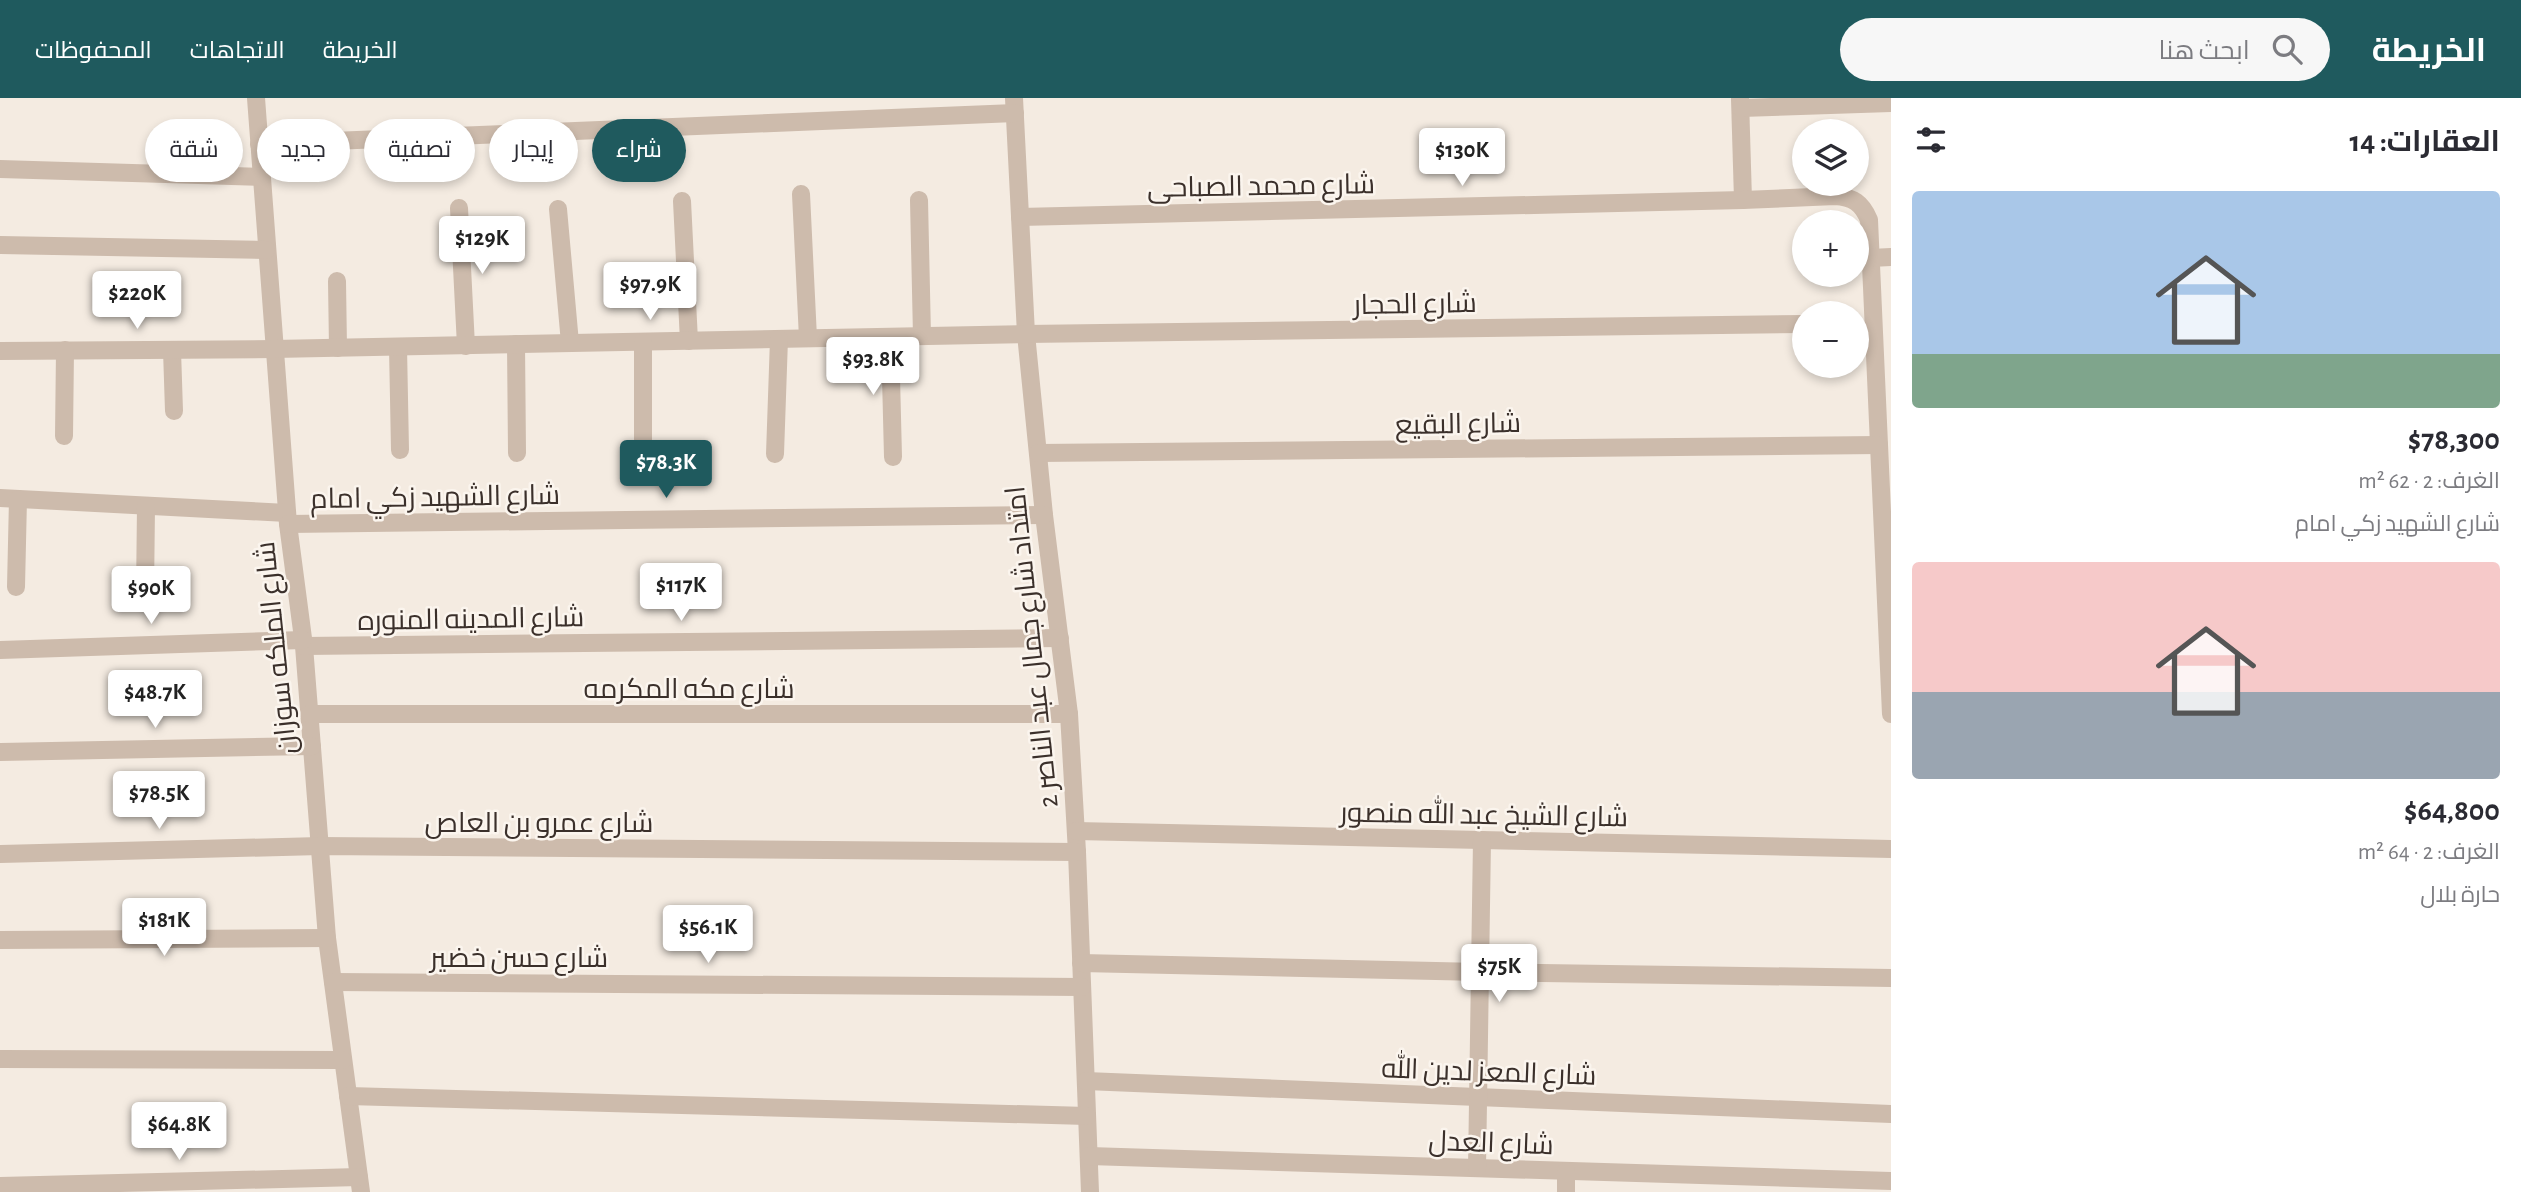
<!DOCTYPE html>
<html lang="ar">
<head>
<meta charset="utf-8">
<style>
	:root { --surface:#fff; --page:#f7f7f7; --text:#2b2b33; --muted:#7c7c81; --accent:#1f5a5e }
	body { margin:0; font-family:"Alegreya Sans",Cairo,sans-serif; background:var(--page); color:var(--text); direction:rtl; height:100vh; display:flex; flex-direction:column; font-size:26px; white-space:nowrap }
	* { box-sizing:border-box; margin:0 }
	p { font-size:23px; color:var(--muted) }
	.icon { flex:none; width:38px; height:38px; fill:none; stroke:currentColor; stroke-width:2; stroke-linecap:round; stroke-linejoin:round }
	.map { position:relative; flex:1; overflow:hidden; direction:ltr }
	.side { display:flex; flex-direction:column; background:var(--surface); width:630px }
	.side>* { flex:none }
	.hud { position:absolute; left:21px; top:21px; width:665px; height:63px; direction:rtl; display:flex; gap:14px }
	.buttons { position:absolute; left:1792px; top:21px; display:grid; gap:14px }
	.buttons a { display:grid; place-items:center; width:77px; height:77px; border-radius:50%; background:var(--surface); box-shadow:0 4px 10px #0003; font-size:35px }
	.price { position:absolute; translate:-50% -60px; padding:0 16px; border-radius:7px; background:#fff; color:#222; font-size:23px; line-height:46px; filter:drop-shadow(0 2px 4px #0008) }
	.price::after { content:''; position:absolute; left:50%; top:42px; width:21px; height:16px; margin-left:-10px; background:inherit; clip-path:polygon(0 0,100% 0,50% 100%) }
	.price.on { background:var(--accent); color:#fff }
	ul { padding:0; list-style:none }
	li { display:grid; align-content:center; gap:14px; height:371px; padding:0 21px }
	li span { display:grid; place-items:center; height:217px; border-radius:7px; color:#555 }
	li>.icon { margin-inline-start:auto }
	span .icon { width:126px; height:126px; fill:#fffc; stroke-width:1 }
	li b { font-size:30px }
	h2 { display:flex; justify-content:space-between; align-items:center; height:84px; padding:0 21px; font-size:30px }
	.tag { padding:0 24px; border-radius:32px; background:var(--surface); box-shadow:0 4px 10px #0003; font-size:24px; line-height:63px }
	.tag.on { background:var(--accent); color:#fff }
	header { display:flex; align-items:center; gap:42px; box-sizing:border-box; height:98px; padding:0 35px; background:var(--accent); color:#fff }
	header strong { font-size:33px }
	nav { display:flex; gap:38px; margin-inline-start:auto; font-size:24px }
	.search { width:490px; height:63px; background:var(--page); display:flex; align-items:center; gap:18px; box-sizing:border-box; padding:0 24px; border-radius:38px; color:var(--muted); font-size:26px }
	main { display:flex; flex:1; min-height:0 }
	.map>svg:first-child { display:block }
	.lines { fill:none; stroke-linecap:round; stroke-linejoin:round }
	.minor { stroke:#cdbbac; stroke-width:18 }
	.labels { text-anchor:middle; stroke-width:5; stroke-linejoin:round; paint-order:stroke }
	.street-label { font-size:28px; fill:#3b302b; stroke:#fbf5ee }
</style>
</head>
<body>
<header>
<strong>الخريطة</strong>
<div class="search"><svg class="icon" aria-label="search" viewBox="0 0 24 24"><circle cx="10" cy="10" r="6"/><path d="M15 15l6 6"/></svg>ابحث هنا</div>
<nav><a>الخريطة</a><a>الاتجاهات</a><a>المحفوظات</a></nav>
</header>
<main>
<section class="side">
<h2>العقارات: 14<svg class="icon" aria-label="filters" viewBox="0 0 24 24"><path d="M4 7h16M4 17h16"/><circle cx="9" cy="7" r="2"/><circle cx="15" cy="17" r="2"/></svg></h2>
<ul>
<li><span style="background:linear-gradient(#a9c7e8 75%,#7fa58c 0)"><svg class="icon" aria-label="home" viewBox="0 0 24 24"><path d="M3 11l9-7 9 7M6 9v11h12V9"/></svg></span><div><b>$78,300</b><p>الغرف: 2 · 62 m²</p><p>شارع الشهيد زكي امام</p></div></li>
<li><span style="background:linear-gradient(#f6c9c9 60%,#9aa5b1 0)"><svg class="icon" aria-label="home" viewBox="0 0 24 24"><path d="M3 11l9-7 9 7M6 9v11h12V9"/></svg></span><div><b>$64,800</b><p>الغرف: 2 · 64 m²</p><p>حارة بلال</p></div></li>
</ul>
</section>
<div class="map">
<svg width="1891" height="1094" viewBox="0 0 1891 1094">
	<rect width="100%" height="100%" fill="#f4ebe1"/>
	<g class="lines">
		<g class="minor">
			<path d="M256 0 288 426 304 548 327 840 361 1094"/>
			<path d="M1014 0 1026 236 1044 417 1069 616 1077 754 1090 1094"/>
			<path d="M1740 1 1743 102"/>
			<path d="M1741 10 1891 5"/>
			<path d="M259 46 1015 15"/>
			<path d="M0 71 261 79"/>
			<path d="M801 96 808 240"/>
			<path d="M919 102 922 238"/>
			<path d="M682 103 689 243"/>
			<path d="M459 110 466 248"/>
			<path d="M558 111 570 245"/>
			<path d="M1020 119 1743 102 1835 98C1853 99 1862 105 1869 122L1891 616"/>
			<path d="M0 147 266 152"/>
			<path d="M1871 160 1891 159"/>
			<path d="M337 183 338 250"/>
			<path d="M890 239 893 359"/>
			<path d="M516 246 517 355"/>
			<path d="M398 249 400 352"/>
			<path d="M172 252 174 313"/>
			<path d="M0 253 274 251 1026 236 1804 226"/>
			<path d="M64 338 65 252"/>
			<path d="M643 354V244"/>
			<path d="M1038 355 1879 347"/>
			<path d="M775 356 779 241"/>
			<path d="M0 400 287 415"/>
			<path d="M288 426 1044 417"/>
			<path d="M16 489 18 401"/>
			<path d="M145 496 146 408"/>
			<path d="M304 548 1060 540"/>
			<path d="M0 552 303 542"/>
			<path d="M309 616H1069"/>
			<path d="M0 654 312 648"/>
			<path d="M1076 733 1891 751"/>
			<path d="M0 756 320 748 1077 754"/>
			<path d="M0 842 327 840"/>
			<path d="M1081 865 1480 874 1891 880"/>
			<path d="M333 884 1082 889"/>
			<path d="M0 961 343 962"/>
			<path d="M1086 983 1891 1016"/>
			<path d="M348 998 1087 1018"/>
			<path d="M1089 1058 1891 1083"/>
			<path d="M1477 1070 1482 742"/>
			<path d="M0 1088 359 1079"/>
			<path d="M1566 1094V1073"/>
		</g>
	</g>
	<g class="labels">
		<g class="street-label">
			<text transform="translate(1261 87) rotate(-1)" y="10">شارع محمد الصباحى</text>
			<text transform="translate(1415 205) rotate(-1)" y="10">شارع الحجار</text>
			<text transform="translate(1458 325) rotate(-1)" y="10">شارع البقيع</text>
			<text transform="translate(435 398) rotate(-1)" y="10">شارع الشهيد زكي امام</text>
			<text transform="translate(471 520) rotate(-1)" y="10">شارع المدينه المنوره</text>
			<text transform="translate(1031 549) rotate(-96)" y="10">امتداد شارع جمال عبد الناصر 2</text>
			<text transform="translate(275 550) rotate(-96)" y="10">شارع الملكه سوزان</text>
			<text x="689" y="600">شارع مكه المكرمه</text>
			<text transform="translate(1484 716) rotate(1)" y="10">شارع الشيخ عبد الله منصور</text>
			<text x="539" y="734">شارع عمرو بن العاص</text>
			<text x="519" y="869">شارع حسن خضير</text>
			<text transform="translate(1489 973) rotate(2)" y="10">شارع المعز لدين الله</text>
			<text transform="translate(1491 1044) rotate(2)" y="10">شارع العدل</text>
		</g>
	</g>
</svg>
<div class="buttons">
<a><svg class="icon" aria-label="layers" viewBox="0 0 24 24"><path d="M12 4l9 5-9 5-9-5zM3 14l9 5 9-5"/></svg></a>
<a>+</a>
<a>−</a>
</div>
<b class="price" style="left:1462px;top:90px">$130K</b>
<b class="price" style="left:482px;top:178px">$129K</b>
<b class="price" style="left:650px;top:224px">$97.9K</b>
<b class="price" style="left:137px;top:233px">$220K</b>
<b class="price" style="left:873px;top:299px">$93.8K</b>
<b class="price on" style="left:666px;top:402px">$78.3K</b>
<b class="price" style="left:681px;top:525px">$117K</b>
<b class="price" style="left:151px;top:528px">$90K</b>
<b class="price" style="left:155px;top:632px">$48.7K</b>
<b class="price" style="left:159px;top:733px">$78.5K</b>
<b class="price" style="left:164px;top:860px">$181K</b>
<b class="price" style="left:708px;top:867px">$56.1K</b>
<b class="price" style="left:1499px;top:906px">$75K</b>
<b class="price" style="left:179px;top:1064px">$64.8K</b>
<div class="hud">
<a class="tag on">شراء</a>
<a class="tag">إيجار</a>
<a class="tag">تصفية</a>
<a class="tag">جديد</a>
<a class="tag">شقة</a>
</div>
</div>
</main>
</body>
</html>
